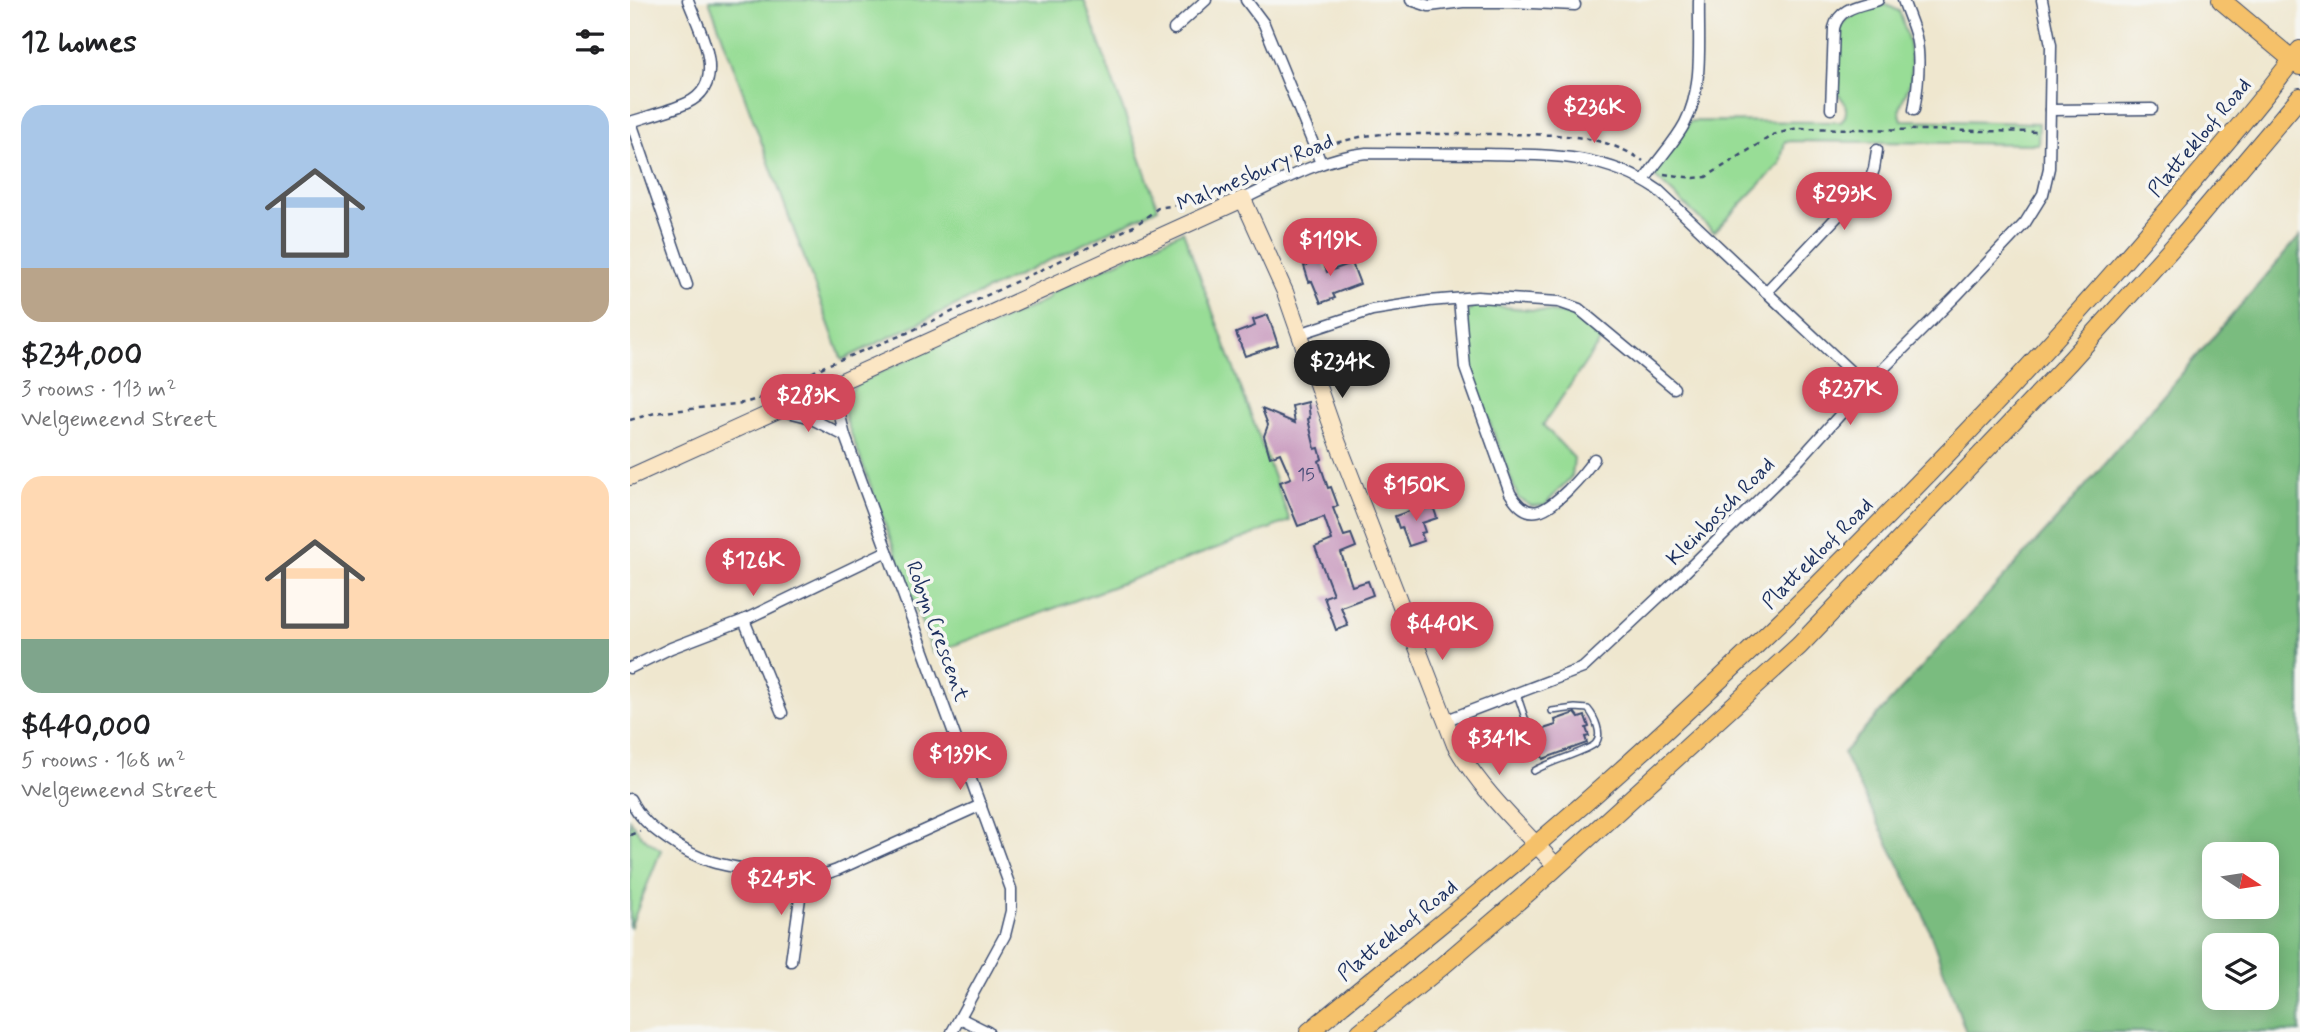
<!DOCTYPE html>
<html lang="en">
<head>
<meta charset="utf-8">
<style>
	:root { --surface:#fff; --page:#f2f2f2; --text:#202124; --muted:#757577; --accent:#d1495b }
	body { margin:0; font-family:Mynerve,sans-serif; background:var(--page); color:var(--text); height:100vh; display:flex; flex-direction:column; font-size:26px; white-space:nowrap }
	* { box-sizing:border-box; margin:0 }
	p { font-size:23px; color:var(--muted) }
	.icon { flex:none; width:38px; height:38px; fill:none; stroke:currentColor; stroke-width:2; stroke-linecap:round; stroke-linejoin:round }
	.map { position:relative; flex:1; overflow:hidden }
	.drawer { display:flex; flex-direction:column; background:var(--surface); width:630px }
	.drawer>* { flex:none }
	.needle { width:46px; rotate:102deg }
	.fabs { position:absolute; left:1572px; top:842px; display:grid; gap:14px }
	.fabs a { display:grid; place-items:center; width:77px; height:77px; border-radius:14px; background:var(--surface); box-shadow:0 4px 18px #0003; font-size:35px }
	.price { position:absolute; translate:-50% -60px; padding:0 16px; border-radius:24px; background:var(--accent); color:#fff; font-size:23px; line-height:46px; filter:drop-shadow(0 2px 4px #0008) }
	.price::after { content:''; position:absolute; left:50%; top:42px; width:21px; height:16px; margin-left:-10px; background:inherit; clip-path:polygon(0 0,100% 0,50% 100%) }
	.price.active { background:#222; color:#fff }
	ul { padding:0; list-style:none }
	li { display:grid; align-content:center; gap:14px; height:371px; padding:0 21px }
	li span { display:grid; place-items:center; height:217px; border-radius:21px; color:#555 }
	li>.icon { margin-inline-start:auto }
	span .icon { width:126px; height:126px; fill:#fffc; stroke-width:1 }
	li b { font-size:30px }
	h2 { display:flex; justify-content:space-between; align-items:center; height:84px; padding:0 21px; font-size:30px }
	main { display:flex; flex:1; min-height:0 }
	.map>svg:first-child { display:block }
	.green { fill:#98dd96; stroke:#5a867a; stroke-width:2 }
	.forest { fill:#7abc7f; stroke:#4a766e; stroke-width:2; fill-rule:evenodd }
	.building { fill:#cca1c2 }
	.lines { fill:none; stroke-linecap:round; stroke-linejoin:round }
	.lane-casing { stroke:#3b4b6f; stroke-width:8 }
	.street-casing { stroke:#3b4b6f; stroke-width:13 }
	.secondary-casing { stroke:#3b4b6f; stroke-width:18 }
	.primary-casing { stroke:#3b4b6f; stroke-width:20 }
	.path { stroke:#3b4b6f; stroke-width:2.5; stroke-dasharray:5 5; stroke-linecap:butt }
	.lane { stroke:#fff; stroke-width:5 }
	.street { stroke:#fff; stroke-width:10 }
	.secondary { stroke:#fbe6c4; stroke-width:16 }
	.primary { stroke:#f5c16b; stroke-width:18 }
	.labels { text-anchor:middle; stroke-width:7; stroke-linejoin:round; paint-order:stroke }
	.number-label { font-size:18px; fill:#474c77 }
	.street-label { font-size:21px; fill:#1b2f5e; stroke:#f6f6f2 }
</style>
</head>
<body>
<main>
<section class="drawer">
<h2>12 homes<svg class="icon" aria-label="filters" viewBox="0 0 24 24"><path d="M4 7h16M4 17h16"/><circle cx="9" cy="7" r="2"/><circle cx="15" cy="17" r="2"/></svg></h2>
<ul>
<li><span style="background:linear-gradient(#a9c7e8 75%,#b9a48a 0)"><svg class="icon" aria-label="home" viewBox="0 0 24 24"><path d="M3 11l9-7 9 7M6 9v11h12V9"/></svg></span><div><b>$234,000</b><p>3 rooms · 113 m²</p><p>Welgemeend Street</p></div></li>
<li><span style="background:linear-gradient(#ffd9b3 75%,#7fa58c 0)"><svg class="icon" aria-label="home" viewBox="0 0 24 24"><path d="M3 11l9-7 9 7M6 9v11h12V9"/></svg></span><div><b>$440,000</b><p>5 rooms · 168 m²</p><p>Welgemeend Street</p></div></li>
</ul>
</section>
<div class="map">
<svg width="1670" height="1032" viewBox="0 0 1670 1032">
	<rect width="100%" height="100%" fill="#f6f6f2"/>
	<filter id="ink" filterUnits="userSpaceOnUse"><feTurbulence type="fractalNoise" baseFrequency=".0143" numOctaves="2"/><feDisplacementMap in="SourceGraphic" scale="14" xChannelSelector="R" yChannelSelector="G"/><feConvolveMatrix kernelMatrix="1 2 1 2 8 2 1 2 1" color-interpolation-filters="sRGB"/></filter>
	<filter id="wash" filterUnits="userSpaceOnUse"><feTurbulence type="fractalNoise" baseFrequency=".00686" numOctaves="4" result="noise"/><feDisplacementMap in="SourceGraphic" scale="28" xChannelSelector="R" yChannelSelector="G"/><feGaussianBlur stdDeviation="1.57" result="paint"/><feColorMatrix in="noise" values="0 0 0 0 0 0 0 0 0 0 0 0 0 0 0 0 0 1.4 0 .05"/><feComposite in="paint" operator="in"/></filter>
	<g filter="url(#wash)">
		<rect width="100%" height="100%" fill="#efe7cf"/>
		<g class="green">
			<path d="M79 0H454L528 208 212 360Z"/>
			<path d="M1255 4 1269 11C1277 33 1283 54 1281 78 1279 93 1265 105 1272 120L1409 123 1408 144 1155 141 1150 164 1084 232 1024 176 1060 121 1211 122C1220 113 1216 100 1206 93L1210 28C1218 13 1239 8 1255 4Z"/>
			<path d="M553 231 660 521 303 653 216 420C212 403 218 389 234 380L347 327 354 329 418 299 421 293Z"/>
			<path d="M845 304 941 314 971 340 913 425 944 458 942 476 915 505 902 506 888 498 840 370 836 314Z"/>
			<path d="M0 820 11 836 31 850 0 928Z"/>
		</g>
		<path class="forest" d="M1670 236V1032H1336L1292 911 1213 753 1427 519ZM1584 854H1636V906H1584ZM1584 945H1636V998H1584Z"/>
		<g id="blocks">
			<g class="building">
				<path d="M690 254 697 272 722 263 730 284 703 294 705 298 691 303 682 281 679 282 674 266 677 265 676 260Z"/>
				<path d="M638 315 648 345 615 356 606 333 625 326 623 320Z"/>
				<path d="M678 402 680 418 678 419 685 449 689 448 692 459 689 461 698 488 701 487 708 506 703 508 714 536 721 534 726 547 711 553 722 586 738 581 743 595 711 607 718 626 706 630 694 597 703 594 685 547 702 540 694 517 668 526 650 482 661 478 650 453 640 457 634 436 638 425 632 409 665 423 662 406Z"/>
				<path d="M802 503 807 518 792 523 795 532 791 533 794 541 779 546 772 527 769 528 765 516Z"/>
				<path d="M945 713 949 718 955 716 959 727 956 728 959 736 955 737 957 743 913 759 904 732 926 725 925 720Z"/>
			</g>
		</g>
	</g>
	<g filter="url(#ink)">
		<use href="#blocks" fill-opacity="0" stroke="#3b4b6f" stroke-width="2"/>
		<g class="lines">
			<defs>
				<g id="lane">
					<path d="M887 694 896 721"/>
					<path d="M904 771C918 762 958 751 965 744 974 735 964 716 958 709L945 708 922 711"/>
				</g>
				<g id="street">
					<path d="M616 0 634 24 691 163"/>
					<path d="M781 0 799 6 833 2H880L945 5"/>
					<path d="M1273 0C1277 12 1283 25 1286 37 1291 60 1288 87 1284 110"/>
					<path d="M544 29 576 0"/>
					<path d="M1201 109 1204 28C1209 7 1230 6 1248 0"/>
					<path d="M1420 110 1522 109"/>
					<path d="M0 122C19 116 39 111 57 103 100 83 69 30 58 0"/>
					<path d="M1 122 57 285"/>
					<path d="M1014 181C1026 161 1044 144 1055 123 1074 87 1068 40 1069 0"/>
					<path d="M613 199C653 180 692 158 736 153 776 153 816 154 856 154 918 155 974 153 1028 190L1236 386"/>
					<path d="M1136 292 1239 183 1244 169 1247 150"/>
					<path d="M829 299 835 368 880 493C899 525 917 510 938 490 948 480 956 471 964 459"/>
					<path d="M669 334 742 310 799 301 847 297 929 302 949 309 1044 388"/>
					<path d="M214 381 208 408 215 436 381 889V911L375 935 322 1032"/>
					<path d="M150 410 178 417 215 436"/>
					<path d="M114 620 152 713"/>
					<path d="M0 668 41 648 114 620 257 551"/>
					<path d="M814 721 953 668 1045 582 1170 459 1236 386 1326 296 1395 223 1413 194 1419 168 1421 45 1412 0"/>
					<path d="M0 799C9 817 20 827 36 838 72 864 95 866 137 872 162 875 183 880 207 870L351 805"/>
					<path d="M161 961 173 877"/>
					<path d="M330 1018 358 1032"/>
				</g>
				<path id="secondary" d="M0 477 613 199 655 292 706 438 825 745C852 792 891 827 926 866"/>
				<g id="primary">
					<path d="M1591 0 1670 66"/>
					<path d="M679 1032C755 969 832 908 907 844 1003 763 1096 675 1186 587 1299 475 1409 360 1513 239 1566 177 1621 115 1670 50"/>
					<path d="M730 1032 811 967 902 889 1169 646 1440 361 1556 232 1670 97"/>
				</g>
			</defs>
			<use href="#lane" class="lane-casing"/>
			<use href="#street" class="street-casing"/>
			<use href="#secondary" class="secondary-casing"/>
			<use href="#primary" class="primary-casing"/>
			<g class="path">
				<path d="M697 145 734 136 752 134C789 134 825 134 861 134 913 135 968 130 1013 161"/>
				<path d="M1034 174 1064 178 1076 177 1143 135 1167 128 1410 132"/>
				<path d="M0 420 25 413 114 403 134 397 197 365 277 333 506 225 528 208 552 204 674 152"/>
				<path d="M0 835 10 831"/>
			</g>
			<use href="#lane" class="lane"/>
			<use href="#street" class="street"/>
			<use href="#secondary" class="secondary"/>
			<use href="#primary" class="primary"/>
		</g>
	</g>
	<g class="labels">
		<g class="number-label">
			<text x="676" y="480">15</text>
		</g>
		<g class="street-label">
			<text transform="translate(1569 137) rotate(-50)" y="7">Plattekloof Road</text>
			<text transform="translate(625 172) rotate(-23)" y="7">Malmesbury Road</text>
			<text transform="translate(1090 511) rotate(-45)" y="7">Kleinbosch Road</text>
			<text transform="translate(1187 553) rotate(-45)" y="7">Plattekloof Road</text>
			<text transform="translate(308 631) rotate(70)" y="7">Robyn Crescent</text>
			<text transform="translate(767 930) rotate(-39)" y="7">Plattekloof Road</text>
		</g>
	</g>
</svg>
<div class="fabs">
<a><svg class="needle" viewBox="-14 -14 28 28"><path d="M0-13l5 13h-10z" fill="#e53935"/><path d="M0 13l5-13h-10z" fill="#757577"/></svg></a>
<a><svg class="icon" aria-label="layers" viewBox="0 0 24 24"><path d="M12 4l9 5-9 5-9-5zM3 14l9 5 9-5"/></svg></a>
</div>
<b class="price" style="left:964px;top:145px">$236K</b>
<b class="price" style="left:1214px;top:232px">$293K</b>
<b class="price" style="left:700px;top:278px">$119K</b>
<b class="price active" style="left:712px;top:400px">$234K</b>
<b class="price" style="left:1220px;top:427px">$237K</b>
<b class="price" style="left:178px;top:434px">$283K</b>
<b class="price" style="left:786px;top:523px">$150K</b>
<b class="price" style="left:123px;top:598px">$126K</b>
<b class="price" style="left:812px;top:662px">$440K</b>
<b class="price" style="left:869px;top:777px">$341K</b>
<b class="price" style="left:330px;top:792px">$139K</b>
<b class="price" style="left:151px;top:917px">$245K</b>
</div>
</main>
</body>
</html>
